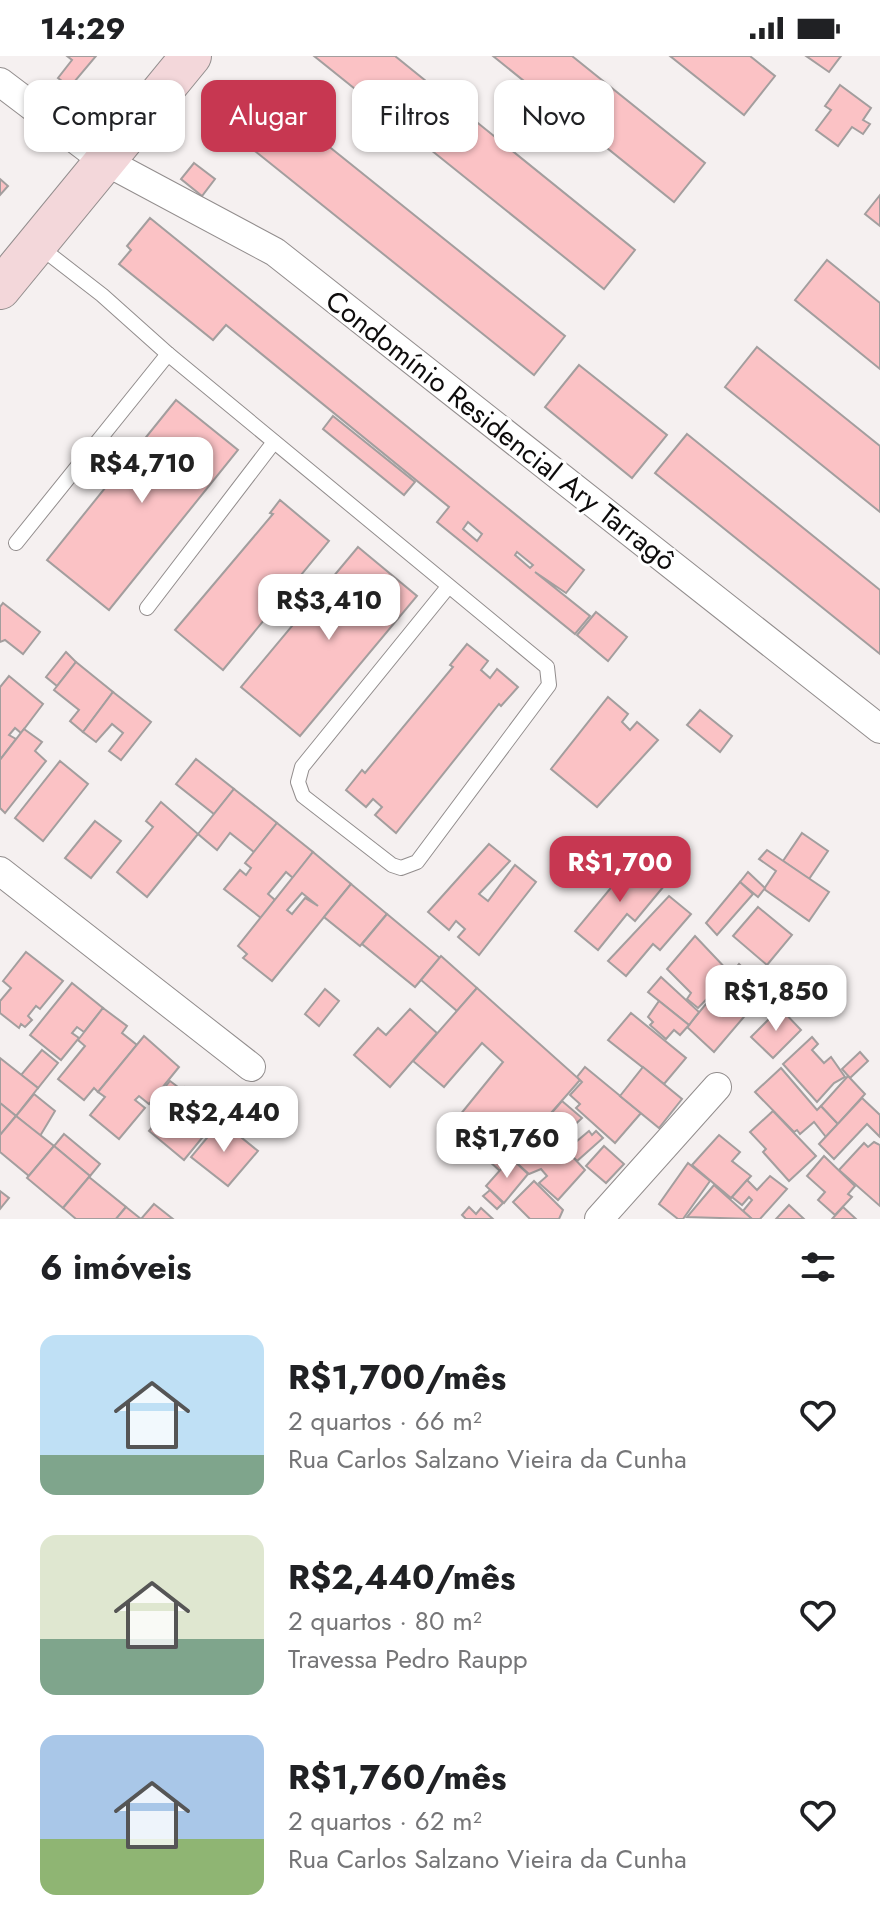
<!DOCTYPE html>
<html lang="pt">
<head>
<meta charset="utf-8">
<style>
	:root { --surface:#fff; --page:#f2f2f2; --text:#202124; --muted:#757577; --accent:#c73751 }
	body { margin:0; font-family:Jost,sans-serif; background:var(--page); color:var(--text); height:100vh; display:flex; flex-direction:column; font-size:30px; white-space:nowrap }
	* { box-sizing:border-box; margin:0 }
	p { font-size:26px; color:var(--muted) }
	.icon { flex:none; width:44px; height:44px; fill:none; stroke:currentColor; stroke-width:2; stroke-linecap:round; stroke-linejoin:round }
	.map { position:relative; height:1163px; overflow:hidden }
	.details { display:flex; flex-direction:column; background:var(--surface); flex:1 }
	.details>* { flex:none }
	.top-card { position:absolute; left:24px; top:24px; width:832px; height:72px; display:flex; gap:16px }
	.price { position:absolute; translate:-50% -68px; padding:0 18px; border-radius:16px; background:#fff; color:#222; font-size:26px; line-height:52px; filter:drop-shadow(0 2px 4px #0008) }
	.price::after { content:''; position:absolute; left:50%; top:48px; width:24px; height:18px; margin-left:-12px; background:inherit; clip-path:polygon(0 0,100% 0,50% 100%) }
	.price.on { background:var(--accent); color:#fff }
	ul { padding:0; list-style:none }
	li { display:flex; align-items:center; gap:24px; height:200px; padding:0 40px }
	li span { display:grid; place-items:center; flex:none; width:224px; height:160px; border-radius:16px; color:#555 }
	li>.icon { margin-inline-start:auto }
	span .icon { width:96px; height:96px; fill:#fffc; stroke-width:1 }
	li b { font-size:34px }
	h2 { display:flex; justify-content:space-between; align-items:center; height:96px; padding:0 40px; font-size:34px }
	.chip { padding:0 28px; border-radius:16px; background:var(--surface); box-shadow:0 2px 6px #0004; font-size:28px; line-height:72px }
	.chip.on { background:var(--accent); color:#fff }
	.status { display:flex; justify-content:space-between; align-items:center; height:56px; padding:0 40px; background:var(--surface); direction:ltr }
	.status svg { height:22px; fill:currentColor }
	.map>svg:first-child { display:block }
	.building { fill:#fbc2c5; stroke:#a39e9e; stroke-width:2; fill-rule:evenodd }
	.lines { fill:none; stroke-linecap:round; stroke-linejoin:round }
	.lane-casing { stroke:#928d8d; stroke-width:16 }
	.street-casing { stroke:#928d8d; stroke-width:30 }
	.secondary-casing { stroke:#928d8d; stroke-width:42 }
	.lane { stroke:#fff; stroke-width:14 }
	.street { stroke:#fff; stroke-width:28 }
	.secondary { stroke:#f3d7da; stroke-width:40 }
	.labels { text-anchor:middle; stroke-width:6; stroke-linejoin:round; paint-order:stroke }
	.street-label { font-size:28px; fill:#0e0c0c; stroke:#fff }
</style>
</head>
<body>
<div class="status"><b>14:29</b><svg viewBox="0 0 49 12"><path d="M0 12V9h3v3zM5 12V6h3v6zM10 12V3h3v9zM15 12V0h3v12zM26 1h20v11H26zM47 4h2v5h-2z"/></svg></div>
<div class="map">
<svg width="880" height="1163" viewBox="0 0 880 1163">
	<rect width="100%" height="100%" fill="#f5f0f0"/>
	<g class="building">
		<path d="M67 0H96L70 31 58 22 72 4Z"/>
		<path d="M314 0H395L635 194 604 233Z"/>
		<path d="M493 0H572L705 107 674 146Z"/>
		<path d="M670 0H750L775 20 744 59Z"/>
		<path d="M806 0H841L829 16Z"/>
		<path d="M840 29 871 52 863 64 870 68 863 78 852 71 838 90 816 74 831 54 825 50Z"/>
		<path d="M266 40 565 280 534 319 235 79Z"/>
		<path d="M194 107 215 123 202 140 181 123Z"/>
		<path d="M0 123 8 130 0 139Z"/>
		<path d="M880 139V170L865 158Z"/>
		<path d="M150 162 584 514 566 537 535 516 590 560 575 578 437 466 449 451 226 269 213 284 119 208 131 194 127 190ZM468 466 482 478 477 485 463 473ZM517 496 533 509 530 512 515 499Z"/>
		<path d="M827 204 880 247V313L795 244Z"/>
		<path d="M757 291 880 390V456L725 331Z"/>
		<path d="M579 309 667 379 632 422 545 351Z"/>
		<path d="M176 344 238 394 109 554 47 504Z"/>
		<path d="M333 360 415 426 404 439 323 373Z"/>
		<path d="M687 378 880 534V598L655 417Z"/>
		<path d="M280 444 329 485 223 614 175 574 273 458 270 457Z"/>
		<path d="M358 491 417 540 300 680 241 631Z"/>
		<path d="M3 547 40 576 23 598 5 584 0 586V551Z"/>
		<path d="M596 556 627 581 608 605 577 579Z"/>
		<path d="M467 588 488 605 481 614 490 622 497 613 518 631 501 650 499 648 396 777 375 759 382 751 373 743 366 751 346 734 362 714 365 717 453 611 450 609Z"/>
		<path d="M66 596 76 606 57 630 46 621Z"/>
		<path d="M76 606 113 636 83 676 70 665 79 654 54 634Z"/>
		<path d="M9 620 43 648 21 677 15 672 9 679 16 683 0 704V631Z"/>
		<path d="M113 636 151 666 121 704 109 695 123 677 112 668 96 686 83 676Z"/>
		<path d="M608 641 628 658 622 666 630 674 637 666 658 684 597 751 551 713Z"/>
		<path d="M700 654 732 680 720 696 687 669Z"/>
		<path d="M24 673 42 686 35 695 46 705 5 757 0 752V704Z"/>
		<path d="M196 703 234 733 214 758 176 728Z"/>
		<path d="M60 705 88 728 43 785 15 762Z"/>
		<path d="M234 733 277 767 254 796 230 777 217 794 198 778Z"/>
		<path d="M161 746 198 778 147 841 117 816 153 771 146 765Z"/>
		<path d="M95 765 121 785 91 822 65 802Z"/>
		<path d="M277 767 313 796 293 822 286 816 268 838 275 844 261 862 224 833 240 814 246 819 251 812 245 807Z"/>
		<path d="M802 777 828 795 809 823 783 805Z"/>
		<path d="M489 788 510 805 479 838 488 845 515 809 536 826 479 899 458 881 465 873 456 865 449 874 428 856Z"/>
		<path d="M767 794 829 836 809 865 764 833 776 815 759 803Z"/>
		<path d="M313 796 351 828 272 925 243 902 247 898 238 890ZM302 837 318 850 305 842 292 858 287 854Z"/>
		<path d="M634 804 664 830 635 865 627 858 598 894 575 875Z"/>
		<path d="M748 816 765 832 758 841 740 826Z"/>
		<path d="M740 826 753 838 717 879 706 867Z"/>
		<path d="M351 828 387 858 360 890 324 861Z"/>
		<path d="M669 840 691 858 660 894 653 888 626 920 608 905Z"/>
		<path d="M758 851 792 879 767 909 733 880Z"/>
		<path d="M387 858 440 902 415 931 362 888Z"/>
		<path d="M695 880 731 918 698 952 687 943 691 937 667 913Z"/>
		<path d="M26 896 63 925 40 953 36 950 28 960 32 964 25 971 21 968 19 972 0 957V945L11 932 3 925Z"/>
		<path d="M441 900 477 932 457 955 421 924Z"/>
		<path d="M739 908 766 935 714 996 687 971Z"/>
		<path d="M661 921 699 956 689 969 648 936Z"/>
		<path d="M72 927 103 952 84 976 77 971 72 977 79 982 61 1004 30 979Z"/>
		<path d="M477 932 580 1024 500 1115 451 1070 503 1006 482 987 444 1031 413 1005Z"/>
		<path d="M325 933 339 945 319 970 305 958Z"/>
		<path d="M659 945 689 969 680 979 674 974 666 983 650 969 653 966 648 961Z"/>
		<path d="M103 952 127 970 122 977 137 989 98 1036 94 1032 84 1044 58 1023 85 990 78 984Z"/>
		<path d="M780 952 801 974 773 1002 751 981Z"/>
		<path d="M410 953 437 977 390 1031 354 999 378 972 386 979Z"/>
		<path d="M631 957 686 1002 664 1028 608 984Z"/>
		<path d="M144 980 179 1011 149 1048 139 1040 135 1044 145 1052 119 1083 90 1059 105 1041 98 1036Z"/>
		<path d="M812 981 818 988 812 994 824 1007 831 1001 845 1021 834 1027 817 1046 783 1008Z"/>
		<path d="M42 994 58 1007 38 1032 21 1019Z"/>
		<path d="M860 996 868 1005 850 1022 842 1013Z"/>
		<path d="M0 1002 38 1032 16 1060 0 1047Z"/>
		<path d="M585 1011 641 1057 615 1087 576 1052 580 1048 570 1039 582 1026 577 1021Z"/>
		<path d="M643 1011 682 1043 659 1072 620 1040Z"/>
		<path d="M781 1012 817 1054 821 1050 838 1068 826 1081 814 1066 800 1078 797 1074 794 1076 755 1036Z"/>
		<path d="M848 1020 865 1038 838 1068 821 1050Z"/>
		<path d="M170 1025 182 1034 185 1031 220 1060 184 1104 149 1075 166 1055 154 1045Z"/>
		<path d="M34 1038 55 1055 40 1080 16 1060Z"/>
		<path d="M862 1042 880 1059V1081L867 1068 834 1103 819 1088Z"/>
		<path d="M562 1045 582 1062 568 1075 577 1085 589 1075 592 1079 596 1075 603 1082 577 1105 542 1068Z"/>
		<path d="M0 1047 16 1060 0 1079Z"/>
		<path d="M773 1055 816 1100 789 1125 763 1096 766 1093 750 1076Z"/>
		<path d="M16 1060 54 1090 29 1120 0 1096V1079Z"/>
		<path d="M221 1065 258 1095 228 1130 191 1101Z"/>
		<path d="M542 1068 585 1114 558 1144 539 1127 547 1120 541 1113 529 1118 511 1102Z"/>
		<path d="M64 1078 100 1108 90 1120 54 1090Z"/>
		<path d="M719 1079 740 1096 732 1105 751 1120 731 1142 692 1109Z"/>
		<path d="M874 1086 880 1089V1150L839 1114 864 1087 868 1091Z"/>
		<path d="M54 1090 90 1120 63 1152 27 1122Z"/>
		<path d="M604 1090 624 1108 606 1127 586 1110Z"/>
		<path d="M824 1100 855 1130 848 1138 852 1141 835 1159 818 1144 825 1136 807 1120Z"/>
		<path d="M511 1102 528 1118 504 1147 486 1130Z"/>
		<path d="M688 1107 710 1125 683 1163H678L659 1148Z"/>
		<path d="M770 1120 787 1133 760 1163H752L743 1155 752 1144 749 1141 742 1149 732 1141 747 1124 757 1134Z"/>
		<path d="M89 1121 126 1151 116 1163H76L63 1152Z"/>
		<path d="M534 1125 563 1154 559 1163H530L513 1146Z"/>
		<path d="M714 1129 743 1155 752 1163 687 1161Z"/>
		<path d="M490 1134 503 1147 497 1153 483 1140Z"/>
		<path d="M0 1135 9 1142 0 1153Z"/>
		<path d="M154 1148 173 1163H141Z"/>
		<path d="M789 1149 804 1163H776Z"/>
		<path d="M126 1151 141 1163H116Z"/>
		<path d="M469 1151 476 1158 481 1152 493 1163H466L462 1159Z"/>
		<path d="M843 1151 856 1163H832Z"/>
	</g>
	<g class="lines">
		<defs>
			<g id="lane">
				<path d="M40 191 102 239 168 298 547 611 549 629 417 806 401 812 392 809 303 740 298 726 302 711 448 531"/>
				<path d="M16 487 168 298"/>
				<path d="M147 552 274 386"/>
			</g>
			<g id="street">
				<path d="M0 26 103 104 275 196 880 673"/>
				<path d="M0 815 251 1011"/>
				<path d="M599 1163 717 1031"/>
			</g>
			<path id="secondary" d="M0 233 191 0"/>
		</defs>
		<use href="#lane" class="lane-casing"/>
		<use href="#street" class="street-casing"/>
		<use href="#secondary" class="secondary-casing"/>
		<use href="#lane" class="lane"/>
		<use href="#street" class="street"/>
		<use href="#secondary" class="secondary"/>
	</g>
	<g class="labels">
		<g class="street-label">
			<text transform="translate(501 374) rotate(38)" y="10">Condomínio Residencial Ary Tarragô</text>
		</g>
	</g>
</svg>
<b class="price" style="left:142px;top:449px">R$4,710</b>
<b class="price" style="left:329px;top:586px">R$3,410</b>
<b class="price on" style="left:620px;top:848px">R$1,700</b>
<b class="price" style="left:776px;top:977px">R$1,850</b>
<b class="price" style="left:224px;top:1098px">R$2,440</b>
<b class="price" style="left:507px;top:1124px">R$1,760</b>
<div class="top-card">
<a class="chip">Comprar</a>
<a class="chip on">Alugar</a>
<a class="chip">Filtros</a>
<a class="chip">Novo</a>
</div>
</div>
<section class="details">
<h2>6 imóveis<svg class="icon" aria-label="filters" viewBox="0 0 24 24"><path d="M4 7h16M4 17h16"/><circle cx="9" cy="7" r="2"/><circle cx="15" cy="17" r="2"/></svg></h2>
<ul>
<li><span style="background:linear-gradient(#bfe0f5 75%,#7fa58c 0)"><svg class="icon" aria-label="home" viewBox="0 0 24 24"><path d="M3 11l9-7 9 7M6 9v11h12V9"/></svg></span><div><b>R$1,700/mês</b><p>2 quartos · 66 m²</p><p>Rua Carlos Salzano Vieira da Cunha</p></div><svg class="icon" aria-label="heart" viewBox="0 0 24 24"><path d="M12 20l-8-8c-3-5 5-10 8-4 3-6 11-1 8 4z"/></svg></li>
<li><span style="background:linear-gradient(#dfe7d0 65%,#7fa58c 0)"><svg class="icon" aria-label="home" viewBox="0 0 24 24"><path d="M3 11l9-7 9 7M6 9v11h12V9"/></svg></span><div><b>R$2,440/mês</b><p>2 quartos · 80 m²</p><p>Travessa Pedro Raupp</p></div><svg class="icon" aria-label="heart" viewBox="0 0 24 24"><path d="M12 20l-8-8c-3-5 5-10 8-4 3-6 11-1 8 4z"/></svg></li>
<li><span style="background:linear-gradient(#a9c7e8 65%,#8fb573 0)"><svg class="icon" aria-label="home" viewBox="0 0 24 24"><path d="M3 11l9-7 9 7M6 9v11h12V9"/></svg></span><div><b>R$1,760/mês</b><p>2 quartos · 62 m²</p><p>Rua Carlos Salzano Vieira da Cunha</p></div><svg class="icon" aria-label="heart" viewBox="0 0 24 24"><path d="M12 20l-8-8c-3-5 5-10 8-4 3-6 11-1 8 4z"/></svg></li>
</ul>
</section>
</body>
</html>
